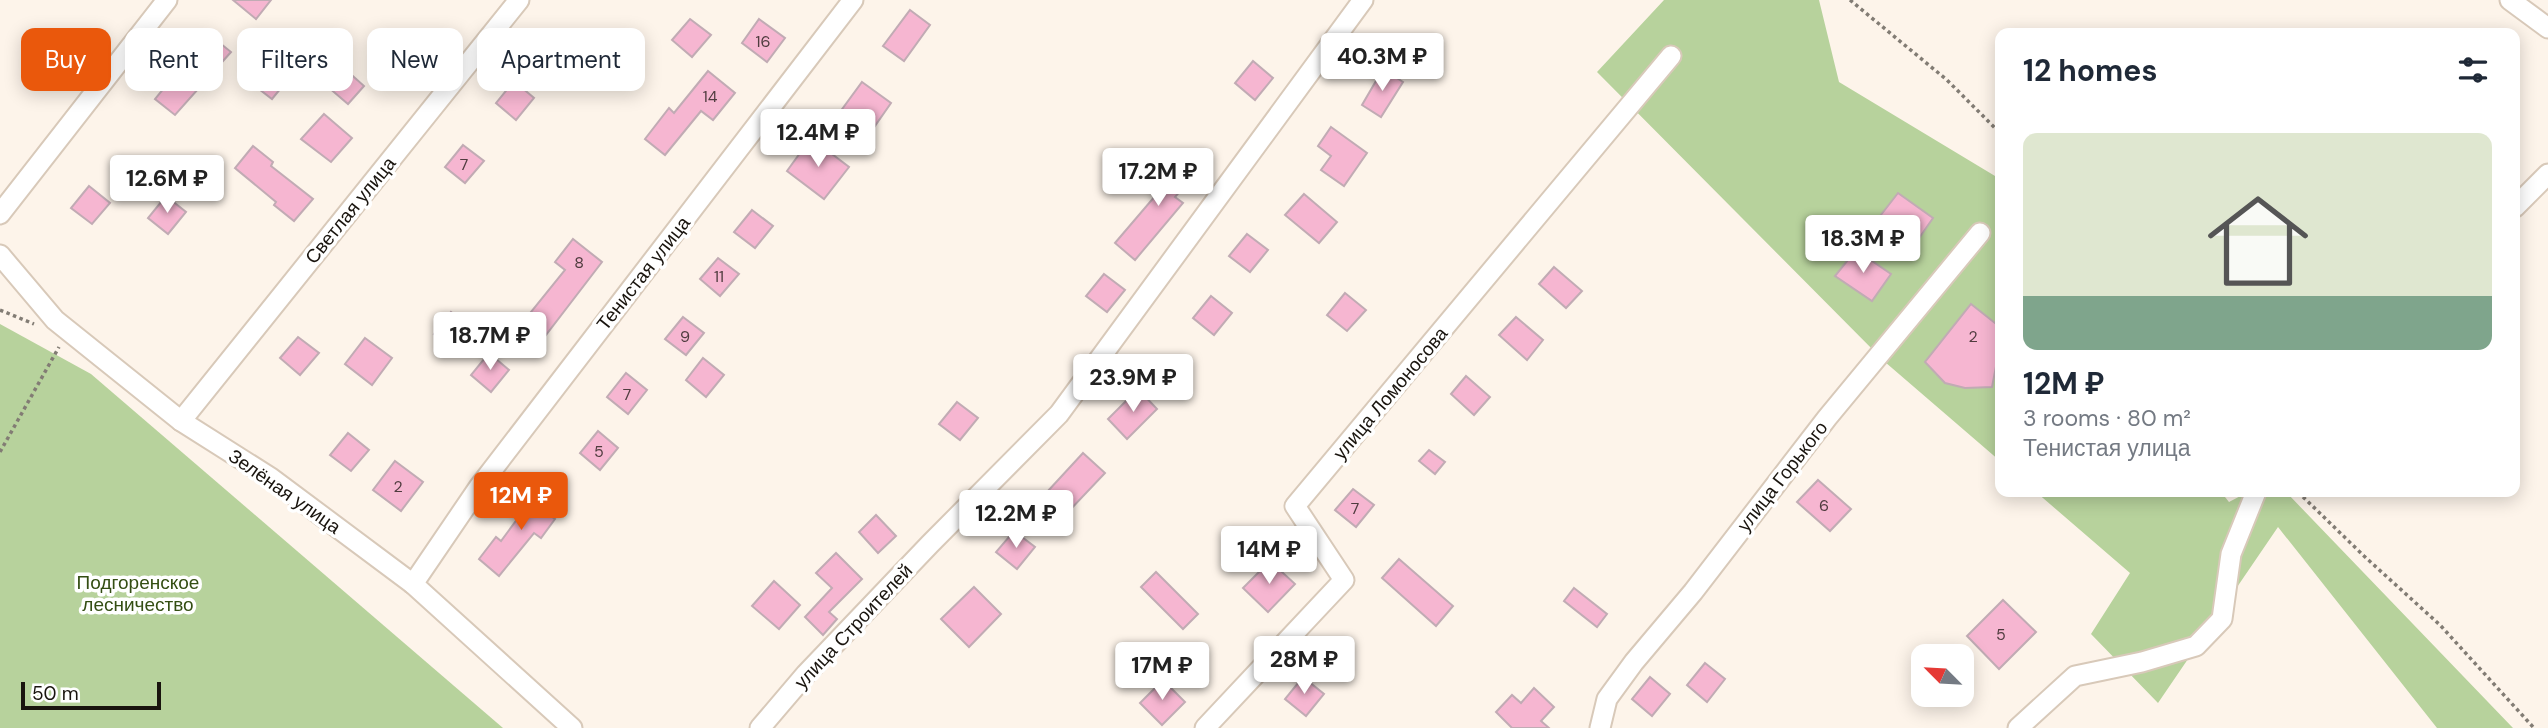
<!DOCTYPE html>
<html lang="en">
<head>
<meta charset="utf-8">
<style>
	:root { --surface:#fff; --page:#f6f6f7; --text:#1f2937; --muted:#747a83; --accent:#ea580c }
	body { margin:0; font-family:"DM Sans",sans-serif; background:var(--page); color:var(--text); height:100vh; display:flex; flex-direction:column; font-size:26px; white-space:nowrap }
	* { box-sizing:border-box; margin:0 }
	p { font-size:23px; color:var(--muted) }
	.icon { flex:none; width:38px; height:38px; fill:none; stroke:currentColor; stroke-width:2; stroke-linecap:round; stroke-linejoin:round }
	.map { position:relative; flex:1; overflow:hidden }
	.side { position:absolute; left:1995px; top:28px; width:525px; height:469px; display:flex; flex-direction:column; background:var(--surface); border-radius:14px; box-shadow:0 4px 18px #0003 }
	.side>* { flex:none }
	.top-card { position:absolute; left:21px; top:28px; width:665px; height:63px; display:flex; gap:14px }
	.needle { width:46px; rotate:294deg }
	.controls { position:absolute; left:1911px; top:644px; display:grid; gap:14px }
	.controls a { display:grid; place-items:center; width:63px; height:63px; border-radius:14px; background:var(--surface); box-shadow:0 4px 18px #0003; font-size:35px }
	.scale { position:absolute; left:21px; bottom:18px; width:140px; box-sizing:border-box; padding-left:7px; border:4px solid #19140e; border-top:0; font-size:19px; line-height:24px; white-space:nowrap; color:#19140e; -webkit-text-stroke:5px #fff; paint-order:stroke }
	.price { position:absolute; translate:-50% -60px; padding:0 16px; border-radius:7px; background:#fff; color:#222; font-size:23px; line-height:46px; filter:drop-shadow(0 2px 4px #0008) }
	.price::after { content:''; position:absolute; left:50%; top:42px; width:21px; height:16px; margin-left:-10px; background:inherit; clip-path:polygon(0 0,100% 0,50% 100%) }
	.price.selected { background:var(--accent); color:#fff }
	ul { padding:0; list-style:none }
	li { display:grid; align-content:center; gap:14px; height:371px; padding:0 28px }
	li span { display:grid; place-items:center; height:217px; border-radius:14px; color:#555 }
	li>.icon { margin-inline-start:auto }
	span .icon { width:126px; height:126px; fill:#fffc; stroke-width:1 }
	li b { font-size:30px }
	h2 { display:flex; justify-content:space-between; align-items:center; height:84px; padding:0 28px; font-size:30px }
	.chip { padding:0 24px; border-radius:14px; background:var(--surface); box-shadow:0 4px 18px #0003; font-size:24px; line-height:63px }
	.chip.selected { background:var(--accent); color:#fff }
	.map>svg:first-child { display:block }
	.green { fill:#b7d29c }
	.building { fill:#f6b6d1; stroke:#c1abb4; stroke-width:2 }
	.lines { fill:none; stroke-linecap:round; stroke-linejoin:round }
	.street-casing { stroke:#d8c9b9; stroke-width:23 }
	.path { stroke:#827c74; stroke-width:3.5; stroke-dasharray:3.5 3.5; stroke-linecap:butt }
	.street { stroke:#fff; stroke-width:19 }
	.labels { text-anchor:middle; stroke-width:7; stroke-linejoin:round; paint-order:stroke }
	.number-label { font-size:16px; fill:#503c3f }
	.street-label { font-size:19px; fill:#19140e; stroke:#fff }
	.park-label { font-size:19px; fill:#344e13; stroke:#fff }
</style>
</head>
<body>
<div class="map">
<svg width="2548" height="728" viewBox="0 0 2548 728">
	<rect width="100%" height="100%" fill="#fdf4ea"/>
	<g class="green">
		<path d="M1664 0H1819L1839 82 2000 179V461L1885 362 1597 72Z"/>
		<path d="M0 324 91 374 503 728H0Z"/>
		<path d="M2036 492H2221L2229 502 2248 492 2287 493 2513 728H2437L2278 527 2158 703 2091 634 2130 573Z"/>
	</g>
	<g class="building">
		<path d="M233 0H271L256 19Z"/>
		<path d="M910 10 930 25 904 61 883 46Z"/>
		<path d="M690 19 711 35 692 57 672 40Z"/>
		<path d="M759 19 785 38 767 62 742 43Z"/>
		<path d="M210 35 231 52 175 115 155 99 173 77 175 78Z"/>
		<path d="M269 61 290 77 272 99 251 83Z"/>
		<path d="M1253 61 1273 78 1255 100 1235 83Z"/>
		<path d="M345 69 364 86 348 104 328 87Z"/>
		<path d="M1383 69 1403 82 1381 117 1362 105Z"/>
		<path d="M708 71 735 93 713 120 701 111 665 155 645 139 669 108 674 113Z"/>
		<path d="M514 81 534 98 516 120 496 103Z"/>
		<path d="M862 82 891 103 870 133 840 112Z"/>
		<path d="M324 114 352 138 331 162 301 139Z"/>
		<path d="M1331 127 1367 153 1344 186 1321 170 1331 156 1318 146Z"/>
		<path d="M811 138 849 167 824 199 787 171Z"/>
		<path d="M463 145 484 161 465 183 445 167Z"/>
		<path d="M253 146 273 162 271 166 313 199 294 221 274 205 276 202 235 168Z"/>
		<path d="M1178 153 1199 169 1175 197 1183 203 1135 260 1115 243 1168 181 1160 175Z"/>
		<path d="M89 186 110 203 92 224 71 208Z"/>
		<path d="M1898 193 1933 218 1915 244 1877 220Z"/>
		<path d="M1304 194 1337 222 1319 243 1285 215Z"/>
		<path d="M166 196 186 212 168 234 148 218Z"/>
		<path d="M752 210 773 226 755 248 734 232Z"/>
		<path d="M1247 234 1268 250 1250 272 1229 256Z"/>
		<path d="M573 239 602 262 539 344 518 328 565 270 555 262Z"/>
		<path d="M1856 250 1891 274 1872 301 1835 276Z"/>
		<path d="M718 258 739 274 720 296 700 279Z"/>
		<path d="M1554 267 1582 291 1566 308 1539 284Z"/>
		<path d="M1104 274 1125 290 1107 312 1086 296Z"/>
		<path d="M1345 293 1366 310 1347 331 1327 315Z"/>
		<path d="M1211 296 1232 313 1214 335 1193 318Z"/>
		<path d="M1971 304 2000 327V346L1992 387 1965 388 1945 383 1925 362Z"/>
		<path d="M451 312 472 328 454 350 434 334Z"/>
		<path d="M683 317 704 333 686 355 665 339Z"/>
		<path d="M1516 317 1543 340 1527 360 1499 335Z"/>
		<path d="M298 337 319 353 300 375 280 358Z"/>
		<path d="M365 338 392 358 372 385 345 364Z"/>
		<path d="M489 353 509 370 491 392 471 375Z"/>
		<path d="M703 358 724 375 706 397 686 380Z"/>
		<path d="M626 373 647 390 628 414 607 397Z"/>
		<path d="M1466 376 1490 397 1474 415 1451 394Z"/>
		<path d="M1138 389 1157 409 1127 439 1108 419Z"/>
		<path d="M957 402 978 418 960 440 939 424Z"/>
		<path d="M598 431 618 448 600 470 580 453Z"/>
		<path d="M348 433 369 450 351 471 330 455Z"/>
		<path d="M1429 450 1445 462 1435 474 1419 461Z"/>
		<path d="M1083 453 1105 473 1068 512 1047 492Z"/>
		<path d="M395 461 423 482 401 511 373 490Z"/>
		<path d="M1818 480 1851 509 1830 531 1797 502Z"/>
		<path d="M541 487 558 500 548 514 555 519 541 538 534 533 499 576 479 559 496 537 501 541Z"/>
		<path d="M1353 489 1374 505 1356 527 1335 510Z"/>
		<path d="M876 515 896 536 878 553 859 532Z"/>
		<path d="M1014 531 1035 547 1017 569 996 552Z"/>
		<path d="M836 553 862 579 829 612 837 619 823 635 805 617 832 588 816 573Z"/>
		<path d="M1399 559 1453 606 1436 626 1382 578Z"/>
		<path d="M1270 561 1295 584 1268 612 1243 588Z"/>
		<path d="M1156 572 1198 614 1183 629 1141 587Z"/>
		<path d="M774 581 800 605 779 629 752 606Z"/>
		<path d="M974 587 1001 614 969 647 941 619Z"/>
		<path d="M1574 588 1607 614 1597 627 1564 601Z"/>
		<path d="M2003 600 2036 632 1999 669 1967 636Z"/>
		<path d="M1705 663 1725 679 1707 702 1687 685Z"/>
		<path d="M1303 677 1324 694 1306 716 1285 699Z"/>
		<path d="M1650 677 1670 694 1652 716 1632 699Z"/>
		<path d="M1163 680 1185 702 1162 725 1140 703Z"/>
		<path d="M1534 688 1554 707 1541 721 1549 728H1512L1496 712 1512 695 1521 703Z"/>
	</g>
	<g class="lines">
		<defs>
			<g id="street">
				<path d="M2510 0 2548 28"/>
				<path d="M2515 207 2548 174"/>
				<path d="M0 214 167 0"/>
				<path d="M0 255 55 320 181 421 271 478 413 584 572 728"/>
				<path d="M181 421 519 0"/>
				<path d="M413 584 479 487 853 0"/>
				<path d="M760 728 806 674 930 544 1059 414 1363 0"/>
				<path d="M1205 728 1344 580 1295 506 1671 56"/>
				<path d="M1600 728 1607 699 1634 662 1693 592 1827 418 1980 233"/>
				<path d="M2018 728 2075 676 2142 662 2196 646 2222 619 2231 554 2256 492"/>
			</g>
		</defs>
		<use href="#street" class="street-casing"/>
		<g class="path">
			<path d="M1850 0 1947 80 2000 133"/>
			<path d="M0 310 34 324"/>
			<path d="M0 452 59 347"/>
			<path d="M2298 492 2364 556 2440 625 2534 728"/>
		</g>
		<use href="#street" class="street"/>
	</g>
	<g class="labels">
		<g class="number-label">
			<text x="763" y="47">16</text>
			<text x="710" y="102">14</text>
			<text x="464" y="170">7</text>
			<text x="579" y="268">8</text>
			<text x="719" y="282">11</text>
			<text x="685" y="342">9</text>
			<text x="1973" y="342">2</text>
			<text x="627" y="400">7</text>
			<text x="599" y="457">5</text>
			<text x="398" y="492">2</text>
			<text x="1824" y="511">6</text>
			<text x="1355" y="514">7</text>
			<text x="2001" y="640">5</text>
		</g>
		<g class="street-label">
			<text transform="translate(350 210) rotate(-51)" y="7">Светлая улица</text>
			<text transform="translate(643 273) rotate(-52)" y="7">Тенистая улица</text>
			<text transform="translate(1390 393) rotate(-50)" y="7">улица Ломоносова</text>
			<text transform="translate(1782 476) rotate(-52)" y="7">улица Горького</text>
			<text transform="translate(285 491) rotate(35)" y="7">Зелёная улица</text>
			<text transform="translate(853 626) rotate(-47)" y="7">улица Строителей</text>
		</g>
		<g class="park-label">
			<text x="138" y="589">Подгоренское<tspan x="138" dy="22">лесничество</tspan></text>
		</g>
	</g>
</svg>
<div class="controls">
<a><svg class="needle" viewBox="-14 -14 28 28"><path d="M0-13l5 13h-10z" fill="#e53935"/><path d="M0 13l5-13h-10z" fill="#747a83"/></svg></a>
</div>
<div class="scale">50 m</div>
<b class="price" style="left:1382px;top:93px">40.3M ₽</b>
<b class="price" style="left:818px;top:169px">12.4M ₽</b>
<b class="price" style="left:1158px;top:208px">17.2M ₽</b>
<b class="price" style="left:167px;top:215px">12.6M ₽</b>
<b class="price" style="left:1863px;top:275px">18.3M ₽</b>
<b class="price" style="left:490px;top:372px">18.7M ₽</b>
<b class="price" style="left:1133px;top:414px">23.9M ₽</b>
<b class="price selected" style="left:521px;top:532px">12M ₽</b>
<b class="price" style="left:1016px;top:550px">12.2M ₽</b>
<b class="price" style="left:1269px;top:586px">14M ₽</b>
<b class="price" style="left:1304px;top:696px">28M ₽</b>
<b class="price" style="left:1162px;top:702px">17M ₽</b>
<div class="top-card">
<a class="chip selected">Buy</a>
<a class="chip">Rent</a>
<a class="chip">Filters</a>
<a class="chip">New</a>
<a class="chip">Apartment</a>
</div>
<section class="side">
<h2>12 homes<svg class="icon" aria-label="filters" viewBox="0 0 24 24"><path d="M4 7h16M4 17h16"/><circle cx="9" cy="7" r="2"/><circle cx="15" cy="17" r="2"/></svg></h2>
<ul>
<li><span style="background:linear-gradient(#dfe7d0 75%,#7fa58c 0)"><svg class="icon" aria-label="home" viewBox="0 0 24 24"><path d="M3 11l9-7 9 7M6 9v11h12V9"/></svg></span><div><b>12M ₽</b><p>3 rooms · 80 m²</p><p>Тенистая улица</p></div></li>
</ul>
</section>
</div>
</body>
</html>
